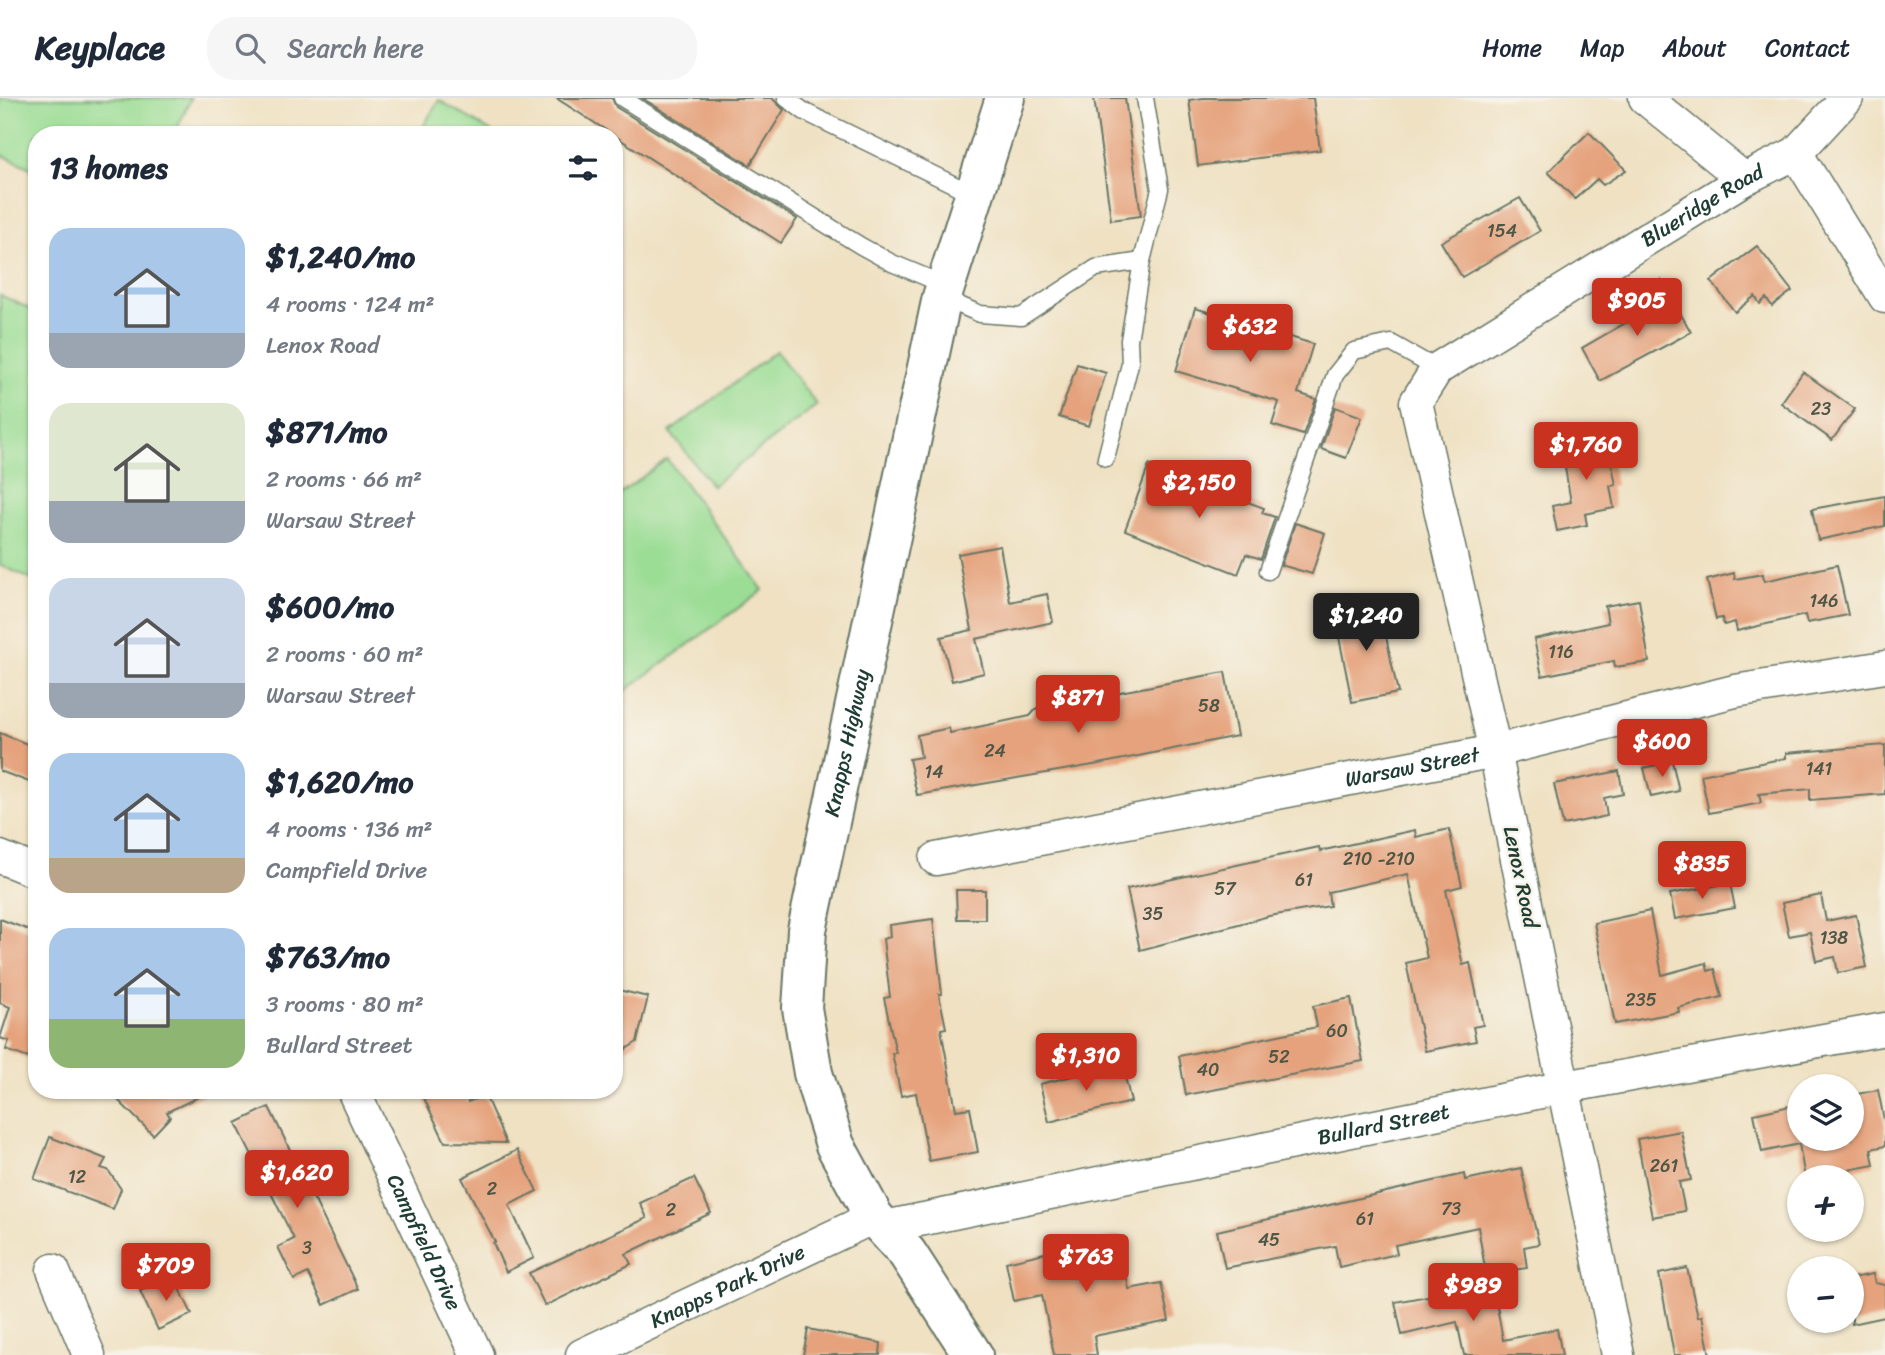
<!DOCTYPE html>
<html lang="en">
<head>
<meta charset="utf-8">
<style>
	:root { --surface:#fff; --page:#f6f6f7; --text:#1f2937; --muted:#747a83; --line:#e0e1e3; --accent:#c8321e }
	body { margin:0; font-family:Sriracha,sans-serif; background:var(--page); color:var(--text); height:100vh; display:flex; flex-direction:column; font-size:26px; white-space:nowrap }
	* { box-sizing:border-box; margin:0 }
	p { font-size:23px; color:var(--muted) }
	.icon { flex:none; width:38px; height:38px; fill:none; stroke:currentColor; stroke-width:2; stroke-linecap:round; stroke-linejoin:round }
	.map { position:relative; flex:1; overflow:hidden }
	.panel { position:absolute; left:28px; top:28px; width:595px; height:973px; display:flex; flex-direction:column; background:var(--surface); border-radius:28px; box-shadow:0 2px 5px #0004 }
	.panel>* { flex:none }
	.fabs { position:absolute; left:1787px; top:976px; display:grid; gap:14px }
	.fabs a { display:grid; place-items:center; width:77px; height:77px; border-radius:50%; background:var(--surface); box-shadow:0 2px 5px #0004; font-size:35px }
	.price { position:absolute; translate:-50% -60px; padding:0 16px; border-radius:7px; background:var(--accent); color:#fff; font-size:23px; line-height:46px; filter:drop-shadow(0 2px 4px #0008) }
	.price::after { content:''; position:absolute; left:50%; top:42px; width:21px; height:16px; margin-left:-10px; background:inherit; clip-path:polygon(0 0,100% 0,50% 100%) }
	.price.selected { background:#222; color:#fff }
	ul { padding:0; list-style:none }
	li { display:flex; align-items:center; gap:21px; height:175px; padding:0 21px }
	li span { display:grid; place-items:center; flex:none; width:196px; height:140px; border-radius:21px; color:#555 }
	li>.icon { margin-inline-start:auto }
	span .icon { width:84px; height:84px; fill:#fffc; stroke-width:1 }
	li b { font-size:30px }
	h2 { display:flex; justify-content:space-between; align-items:center; height:84px; padding:0 21px; font-size:30px }
	header { display:flex; align-items:center; gap:42px; box-sizing:border-box; height:98px; padding:0 35px; background:var(--surface); border-bottom:2px solid var(--line) }
	header strong { font-size:33px }
	nav { display:flex; gap:38px; margin-inline-start:auto; font-size:24px }
	.search { width:490px; height:63px; background:var(--page); display:flex; align-items:center; gap:18px; box-sizing:border-box; padding:0 24px; border-radius:28px; color:var(--muted); font-size:26px }
	.map>svg:first-child { display:block }
	.green { fill:#9bdd95; stroke:#5d8d64; stroke-width:2 }
	.building { fill:#e5a27c }
	.lines { fill:none; stroke-linecap:round; stroke-linejoin:round }
	.service-casing { stroke:#687666; stroke-width:19 }
	.minor-casing { stroke:#687666; stroke-width:35 }
	.tertiary-casing { stroke:#687666; stroke-width:42 }
	.service { stroke:#fff; stroke-width:16 }
	.minor { stroke:#fff; stroke-width:32 }
	.tertiary { stroke:#fff; stroke-width:38 }
	.labels { text-anchor:middle; stroke-width:5; stroke-linejoin:round; paint-order:stroke }
	.number-label { font-size:18px; fill:#505646 }
	.street-label { font-size:21px; fill:#1f3d34; stroke:#f7f3e8 }
</style>
</head>
<body>
<header>
<strong>Keyplace</strong>
<div class="search"><svg class="icon" aria-label="search" viewBox="0 0 24 24"><circle cx="10" cy="10" r="6"/><path d="M15 15l6 6"/></svg>Search here</div>
<nav><a>Home</a><a>Map</a><a>About</a><a>Contact</a></nav>
</header>
<div class="map">
<svg width="1885" height="1257" viewBox="0 0 1885 1257">
	<rect width="100%" height="100%" fill="#f7f3e8"/>
	<filter id="ink" filterUnits="userSpaceOnUse"><feTurbulence type="fractalNoise" baseFrequency=".0143" numOctaves="2"/><feDisplacementMap in="SourceGraphic" scale="14" xChannelSelector="R" yChannelSelector="G"/><feConvolveMatrix kernelMatrix="1 2 1 2 8 2 1 2 1" color-interpolation-filters="sRGB"/></filter>
	<filter id="wash" filterUnits="userSpaceOnUse"><feTurbulence type="fractalNoise" baseFrequency=".00686" numOctaves="4" result="noise"/><feDisplacementMap in="SourceGraphic" scale="28" xChannelSelector="R" yChannelSelector="G"/><feGaussianBlur stdDeviation="1.57" result="paint"/><feColorMatrix in="noise" values="0 0 0 0 0 0 0 0 0 0 0 0 0 0 0 0 0 1.4 0 .05"/><feComposite in="paint" operator="in"/></filter>
	<g filter="url(#wash)">
		<rect width="100%" height="100%" fill="#efe1c2"/>
		<g class="green">
			<path d="M0 0H191L174 37H37V73L0 56Z"/>
			<path d="M439 2 497 37H418Z"/>
			<path d="M0 197 37 214V484L0 467Z"/>
			<path d="M776 253 817 307 712 388 670 334Z"/>
			<path d="M667 361 763 492 614 601V400Z"/>
		</g>
		<g id="blocks">
			<g class="building">
				<path d="M556 0H612L616 9 797 121 781 145Z"/>
				<path d="M642 0H772L784 12 750 67Z"/>
				<path d="M1094 0H1125L1141 118 1111 122Z"/>
				<path d="M1203 0H1313L1320 52 1198 68 1189 2Z"/>
				<path d="M1589 34 1626 72 1603 87 1597 81 1575 101 1548 74Z"/>
				<path d="M1520 100 1540 133 1462 179 1441 144Z"/>
				<path d="M1757 148 1792 193 1772 208 1766 200 1760 206 1755 198 1735 214 1711 183Z"/>
				<path d="M1662 183 1691 234 1600 283 1582 250 1662 204Z"/>
				<path d="M1195 210 1313 246 1298 295 1316 301 1303 337 1272 327 1279 304 1176 273Z"/>
				<path d="M1077 266 1106 275 1089 328 1059 319Z"/>
				<path d="M1803 274 1855 311 1832 342 1781 305Z"/>
				<path d="M1335 309 1362 319 1346 360 1321 351Z"/>
				<path d="M1606 338 1616 387 1610 388 1614 410 1585 416 1587 427 1557 433 1552 408 1571 404 1561 347Z"/>
				<path d="M1149 367 1264 410 1262 415 1275 419 1261 461 1246 456 1238 476 1125 432Z"/>
				<path d="M1885 398V428L1818 442 1812 411Z"/>
				<path d="M1295 425 1325 435 1312 476 1281 467Z"/>
				<path d="M1000 448 1010 504 1047 496 1053 524 976 541 984 575 952 583 941 539 972 532 958 456Z"/>
				<path d="M1837 467 1848 517 1807 525 1805 517 1737 533 1735 524 1724 527 1722 520 1716 521 1707 482 1734 475 1735 481 1763 476 1764 483Z"/>
				<path d="M1639 502 1649 564 1615 569 1614 563 1542 578 1534 541 1608 525 1605 508Z"/>
				<path d="M1379 505 1398 595 1352 604 1334 514Z"/>
				<path d="M1225 574 1237 638 1099 666 917 697 909 661 921 659 917 637 949 630 950 635 1030 618 1037 610Z"/>
				<path d="M0 635 37 650V687L0 673Z"/>
				<path d="M1885 647V696L1810 702V691L1759 696 1761 705 1709 715 1701 677 1786 660V655Z"/>
				<path d="M1672 663 1679 693 1651 699 1644 670Z"/>
				<path d="M1619 673 1623 696 1604 700 1607 718 1563 727 1554 686Z"/>
				<path d="M1449 731 1462 788 1446 792 1463 867 1470 865 1483 927 1473 929 1476 943 1425 953 1406 865 1427 860 1408 776 1328 794 1330 808 1269 818 1140 852 1127 791 1319 749 1320 753 1415 732 1416 739Z"/>
				<path d="M1730 785 1735 810 1675 821 1670 796Z"/>
				<path d="M956 792H985V821H957Z"/>
				<path d="M1821 797 1826 823 1856 817 1867 869 1838 875 1835 859 1816 863 1810 834 1789 838 1782 805Z"/>
				<path d="M1650 813 1662 877 1706 865 1708 873 1715 871 1722 899 1678 910 1679 914 1615 926 1594 825Z"/>
				<path d="M0 821 37 835V952L32 950 28 960 6 952 9 943 0 940 10 909 0 905Z"/>
				<path d="M933 821 942 896H939L946 930 941 931 956 1012 970 1010 978 1054 929 1063 916 995 901 998 892 955H896L884 900 890 899 883 841 890 839 889 827Z"/>
				<path d="M614 891 648 899 637 944 614 959Z"/>
				<path d="M1351 900 1363 963 1186 997 1179 958 1317 929 1313 908Z"/>
				<path d="M1122 966 1131 1004 1049 1024 1040 986Z"/>
				<path d="M108 992H213L167 1014 170 1019 153 1037Z"/>
				<path d="M420 992H463L468 1004 485 997 506 1045 445 1044Z"/>
				<path d="M1878 992 1885 1027V1048L1871 1051 1874 1067 1805 1080 1799 1046 1762 1054 1754 1016 1799 1006V1041H1852V997Z"/>
				<path d="M269 1009 358 1191 324 1207 308 1175 294 1182 278 1149 294 1141 236 1025Z"/>
				<path d="M1681 1033 1691 1082 1679 1084 1685 1113 1652 1119 1637 1041Z"/>
				<path d="M50 1039 106 1061 101 1070 108 1072 121 1091 113 1111 34 1081Z"/>
				<path d="M517 1052 537 1093 509 1107 534 1160 506 1174 493 1145 495 1144 462 1080Z"/>
				<path d="M1521 1070 1539 1146 1524 1149 1527 1170 1486 1176 1478 1129 1395 1147 1397 1156 1339 1169 1335 1148 1225 1170 1217 1133 1464 1076 1465 1082Z"/>
				<path d="M694 1080 711 1115 626 1156 631 1166 545 1208 529 1175 647 1120 640 1105Z"/>
				<path d="M1118 1138 1129 1191 1161 1185 1169 1223 1094 1238 1097 1257H1054L1042 1197 1014 1203 1006 1164Z"/>
				<path d="M1687 1170 1698 1219 1702 1218 1710 1257H1674L1659 1176Z"/>
				<path d="M1873 1176 1875 1185 1885 1187V1219L1852 1226V1180Z"/>
				<path d="M173 1177 192 1216 158 1232 140 1193Z"/>
				<path d="M1493 1186 1503 1242 1557 1231 1562 1257H1464L1457 1224 1402 1237 1395 1204Z"/>
				<path d="M808 1231 881 1245 880 1257H803Z"/>
			</g>
		</g>
	</g>
	<g filter="url(#ink)">
		<use href="#blocks" fill-opacity="0" stroke="#687666" stroke-width="2"/>
		<g class="lines">
			<defs>
				<g id="service">
					<path d="M622 0 861 148 892 165 945 187"/>
					<path d="M786 0 805 14 973 96"/>
					<path d="M943 200 980 216 1021 219 1096 170 1142 163"/>
					<path d="M1106 360 1130 266 1129 242 1142 163 1160 91 1145 0"/>
					<path d="M1268 473 1335 277 1354 253 1391 245 1437 271"/>
				</g>
				<g id="minor">
					<path d="M1645 0 1744 81"/>
					<path d="M1796 55 1885 199"/>
					<path d="M0 759 37 774"/>
					<path id="s1" d="M936 761 1495 653 1735 593 1885 569"/>
					<path id="s2" d="M353 992 477 1257"/>
					<path id="s3" d="M885 1129 1565 989 1885 931"/>
					<path d="M53 1172 89 1257"/>
					<path id="s4" d="M582 1257 874 1119"/>
					<path id="s5" d="M1618 1257 1495 653 1416 304 1437 271 1744 81 1796 55 1847 0"/>
				</g>
				<g id="tertiary">
					<path id="s6" d="M973 1257 907 1155 874 1119 835 1047 813 975 802 910 807 832 942 199 1005 0"/>
				</g>
			</defs>
			<use href="#service" class="service-casing"/>
			<use href="#minor" class="minor-casing"/>
			<use href="#tertiary" class="tertiary-casing"/>
			<use href="#service" class="service"/>
			<use href="#minor" class="minor"/>
			<use href="#tertiary" class="tertiary"/>
		</g>
	</g>
	<g class="labels">
		<g class="number-label">
			<text x="1502" y="139">154</text>
			<text x="1821" y="317">23</text>
			<text x="1824" y="509">146</text>
			<text x="1561" y="560">116</text>
			<text x="1209" y="614">58</text>
			<text x="995" y="659">24</text>
			<text x="1819" y="677">141</text>
			<text x="934" y="680">14</text>
			<text x="1379" y="767">210 -210</text>
			<text x="1304" y="788">61</text>
			<text x="1225" y="797">57</text>
			<text x="1153" y="822">35</text>
			<text x="1834" y="846">138</text>
			<text x="1641" y="908">235</text>
			<text x="1337" y="939">60</text>
			<text x="1279" y="965">52</text>
			<text x="1208" y="978">40</text>
			<text x="1664" y="1074">261</text>
			<text x="77" y="1085">12</text>
			<text x="492" y="1097">2</text>
			<text x="1451" y="1117">73</text>
			<text x="671" y="1118">2</text>
			<text x="1365" y="1127">61</text>
			<text x="1269" y="1148">45</text>
			<text x="307" y="1156">3</text>
		</g>
		<g class="street-label">
			<text dy="7" stroke="none"><textPath href="#s5" startOffset="1325">Blueridge Road</textPath></text>
			<text dy="7" stroke="none"><textPath href="#s6" startOffset="663">Knapps Highway</textPath></text>
			<text dy="7" stroke="none"><textPath href="#s1" startOffset="485">Warsaw Street</textPath></text>
			<text transform="translate(1521 779) rotate(78)" y="7">Lenox Road</text>
			<text dy="7" stroke="none"><textPath href="#s3" startOffset="509">Bullard Street</textPath></text>
			<text dy="7" stroke="none"><textPath href="#s2" startOffset="168">Campfield Drive</textPath></text>
			<text dy="7" stroke="none"><textPath href="#s4" startOffset="161">Knapps Park Drive</textPath></text>
		</g>
	</g>
</svg>
<div class="fabs">
<a><svg class="icon" aria-label="layers" viewBox="0 0 24 24"><path d="M12 4l9 5-9 5-9-5zM3 14l9 5 9-5"/></svg></a>
<a>+</a>
<a>−</a>
</div>
<b class="price" style="left:1637px;top:240px">$905</b>
<b class="price" style="left:1250px;top:266px">$632</b>
<b class="price" style="left:1586px;top:384px">$1,760</b>
<b class="price" style="left:1199px;top:422px">$2,150</b>
<b class="price selected" style="left:1366px;top:555px">$1,240</b>
<b class="price" style="left:1078px;top:637px">$871</b>
<b class="price" style="left:1662px;top:681px">$600</b>
<b class="price" style="left:1702px;top:803px">$835</b>
<b class="price" style="left:1086px;top:995px">$1,310</b>
<b class="price" style="left:297px;top:1112px">$1,620</b>
<b class="price" style="left:1086px;top:1196px">$763</b>
<b class="price" style="left:166px;top:1205px">$709</b>
<b class="price" style="left:1473px;top:1225px">$989</b>
<section class="panel">
<h2>13 homes<svg class="icon" aria-label="filters" viewBox="0 0 24 24"><path d="M4 7h16M4 17h16"/><circle cx="9" cy="7" r="2"/><circle cx="15" cy="17" r="2"/></svg></h2>
<ul>
<li><span style="background:linear-gradient(#a9c7e8 75%,#9aa5b1 0)"><svg class="icon" aria-label="home" viewBox="0 0 24 24"><path d="M3 11l9-7 9 7M6 9v11h12V9"/></svg></span><div><b>$1,240/mo</b><p>4 rooms · 124 m²</p><p>Lenox Road</p></div></li>
<li><span style="background:linear-gradient(#dfe7d0 70%,#9aa5b1 0)"><svg class="icon" aria-label="home" viewBox="0 0 24 24"><path d="M3 11l9-7 9 7M6 9v11h12V9"/></svg></span><div><b>$871/mo</b><p>2 rooms · 66 m²</p><p>Warsaw Street</p></div></li>
<li><span style="background:linear-gradient(#c9d6e8 75%,#9aa5b1 0)"><svg class="icon" aria-label="home" viewBox="0 0 24 24"><path d="M3 11l9-7 9 7M6 9v11h12V9"/></svg></span><div><b>$600/mo</b><p>2 rooms · 60 m²</p><p>Warsaw Street</p></div></li>
<li><span style="background:linear-gradient(#a9c7e8 75%,#b9a48a 0)"><svg class="icon" aria-label="home" viewBox="0 0 24 24"><path d="M3 11l9-7 9 7M6 9v11h12V9"/></svg></span><div><b>$1,620/mo</b><p>4 rooms · 136 m²</p><p>Campfield Drive</p></div></li>
<li><span style="background:linear-gradient(#a9c7e8 65%,#8fb573 0)"><svg class="icon" aria-label="home" viewBox="0 0 24 24"><path d="M3 11l9-7 9 7M6 9v11h12V9"/></svg></span><div><b>$763/mo</b><p>3 rooms · 80 m²</p><p>Bullard Street</p></div></li>
</ul>
</section>
</div>
</body>
</html>
